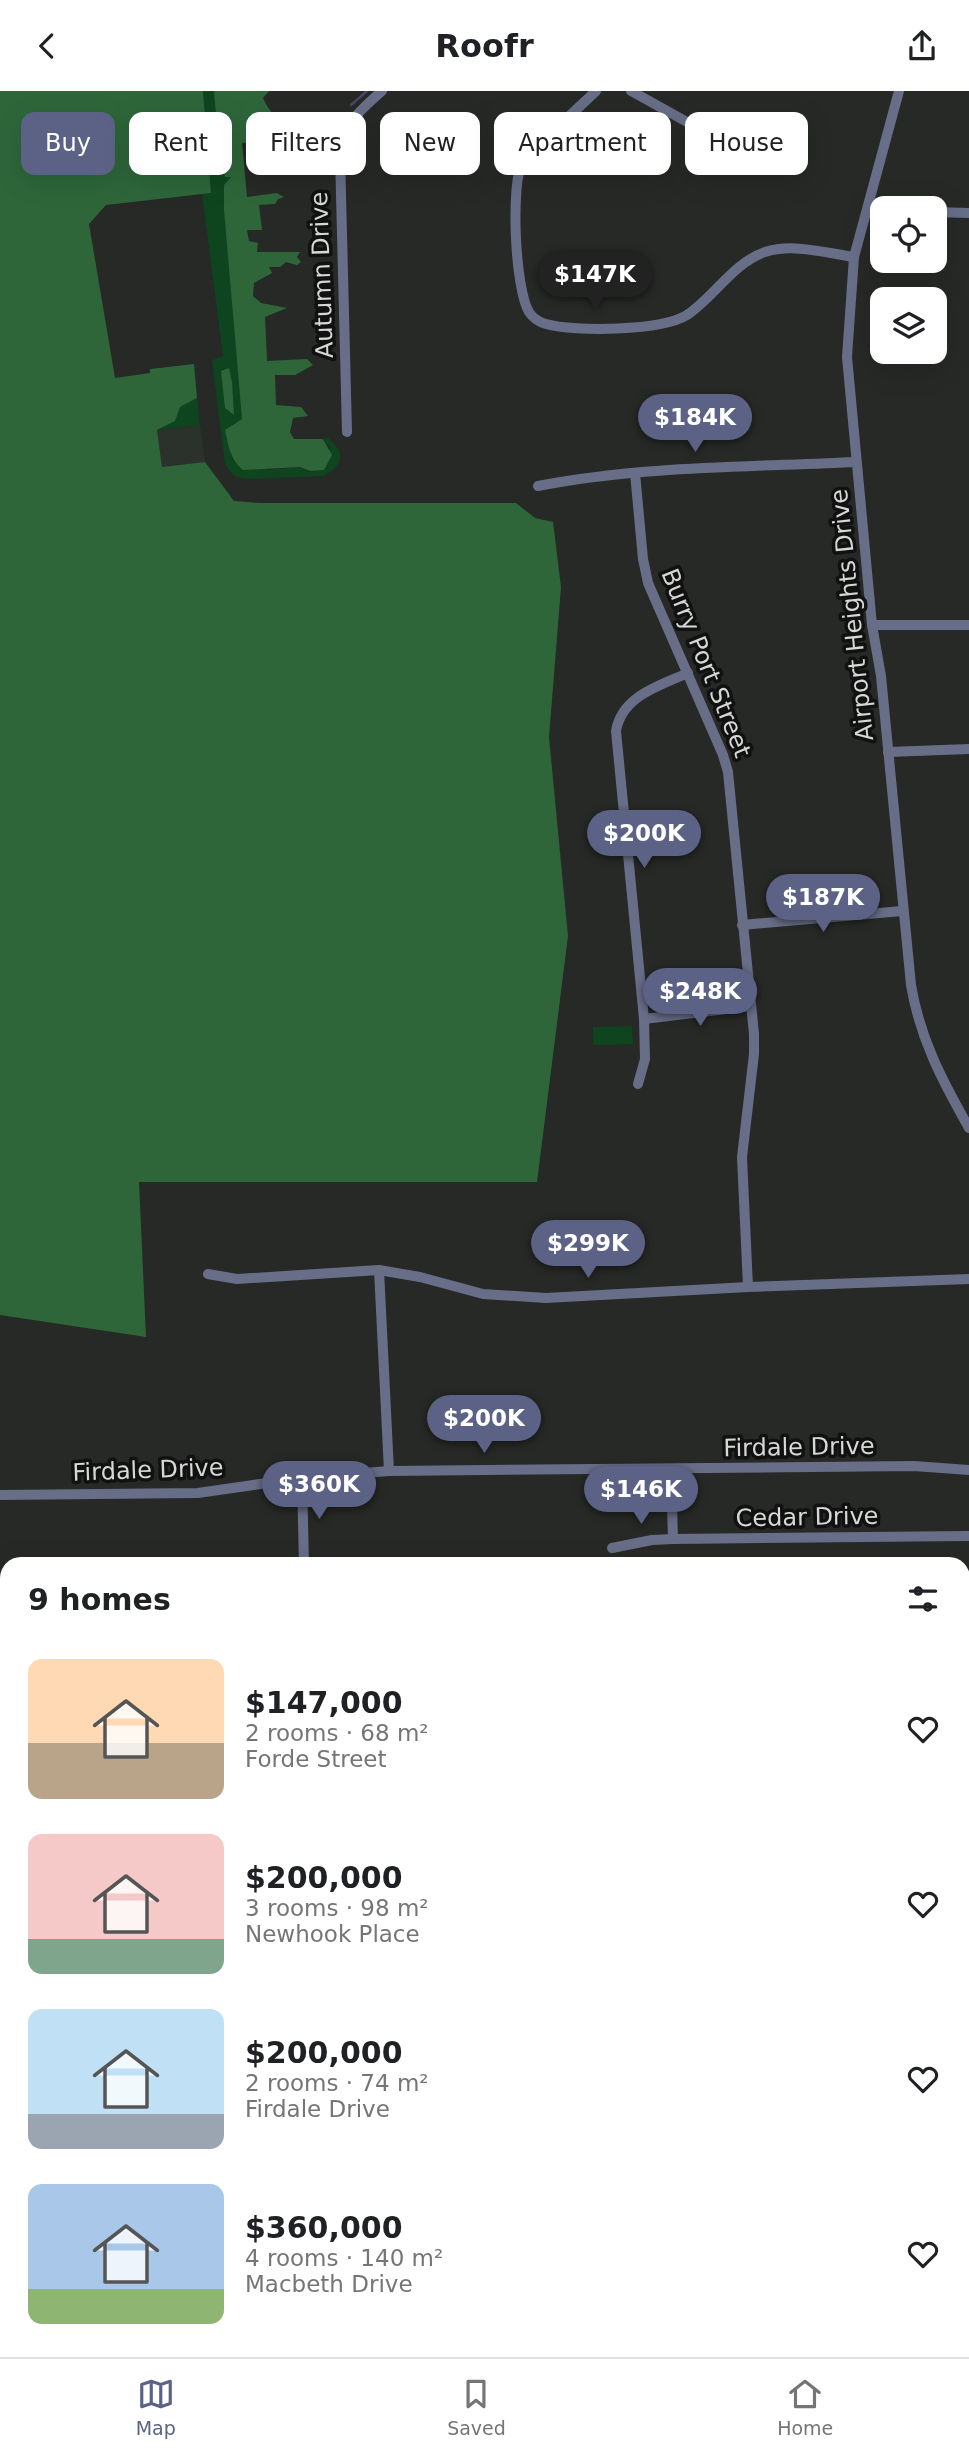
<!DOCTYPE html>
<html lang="en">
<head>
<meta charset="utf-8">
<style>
	:root { --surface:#fff; --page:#f6f6f6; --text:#202124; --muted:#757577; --line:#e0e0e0; --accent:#5b6285 }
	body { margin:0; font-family:"DejaVu Sans",sans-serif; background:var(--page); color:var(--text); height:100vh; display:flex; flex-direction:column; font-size:26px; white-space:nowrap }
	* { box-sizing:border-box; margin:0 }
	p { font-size:23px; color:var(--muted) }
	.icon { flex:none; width:38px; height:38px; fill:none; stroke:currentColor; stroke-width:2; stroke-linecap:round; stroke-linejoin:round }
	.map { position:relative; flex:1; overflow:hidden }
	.panel { position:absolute; left:0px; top:1466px; width:970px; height:800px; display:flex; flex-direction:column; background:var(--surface); border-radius:21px 21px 0 0; box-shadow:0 7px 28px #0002 }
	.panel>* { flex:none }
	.hud { position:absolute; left:21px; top:21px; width:928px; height:63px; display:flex; gap:14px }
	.tools { position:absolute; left:870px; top:105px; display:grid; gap:14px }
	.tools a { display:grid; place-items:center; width:77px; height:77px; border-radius:14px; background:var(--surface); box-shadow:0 7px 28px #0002; font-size:35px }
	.price { position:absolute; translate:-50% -60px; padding:0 16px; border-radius:24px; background:var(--accent); color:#fff; font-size:23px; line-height:46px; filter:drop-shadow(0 2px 4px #0008) }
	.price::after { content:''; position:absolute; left:50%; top:42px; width:21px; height:16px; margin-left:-10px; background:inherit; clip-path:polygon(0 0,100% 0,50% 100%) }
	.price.current { background:#222; color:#fff }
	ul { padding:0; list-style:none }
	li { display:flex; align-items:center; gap:21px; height:175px; padding:0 28px }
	li span { display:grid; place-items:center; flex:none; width:196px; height:140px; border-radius:14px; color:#555 }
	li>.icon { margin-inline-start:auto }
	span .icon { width:84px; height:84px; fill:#fffc; stroke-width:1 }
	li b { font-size:30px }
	h2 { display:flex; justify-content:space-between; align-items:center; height:84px; padding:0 28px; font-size:30px }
	.tag { padding:0 24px; border-radius:14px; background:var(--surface); box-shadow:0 7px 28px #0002; font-size:24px; line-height:63px }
	.tag.current { background:var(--accent); color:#fff }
	header { display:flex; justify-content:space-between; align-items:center; height:91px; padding:0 28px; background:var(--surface); font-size:32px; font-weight:600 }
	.menu { display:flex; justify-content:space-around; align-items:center; height:98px; border-top:2px solid var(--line); background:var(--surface); font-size:19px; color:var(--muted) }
	.menu a { display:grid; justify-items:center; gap:4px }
	.menu .current { color:var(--accent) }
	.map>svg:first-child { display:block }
	.built { fill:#2a322b }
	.green { fill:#0e451f }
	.forest { fill:#2e663a }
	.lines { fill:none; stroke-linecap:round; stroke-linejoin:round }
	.stream { stroke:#484669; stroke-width:2.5 }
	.minor { stroke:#686e88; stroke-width:10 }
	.labels { text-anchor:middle; stroke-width:7; stroke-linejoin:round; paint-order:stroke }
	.street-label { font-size:24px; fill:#d6d8d6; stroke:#101110 }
</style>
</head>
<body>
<header><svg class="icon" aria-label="back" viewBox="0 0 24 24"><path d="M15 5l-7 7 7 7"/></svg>Roofr<svg class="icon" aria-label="share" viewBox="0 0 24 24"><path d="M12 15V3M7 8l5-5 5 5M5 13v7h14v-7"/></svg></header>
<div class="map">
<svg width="969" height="2266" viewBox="0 0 969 2266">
	<rect width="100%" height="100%" fill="#262926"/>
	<path class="built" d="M200 334 205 371 162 376 157 339Z"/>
	<g class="green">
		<path d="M203 0H215L232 85 224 94V119L242 328 232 333 267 379 300 376 308 381 324 379 330 357 323 348 328 347C346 362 344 373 324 385L248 388 234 385 225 373 212 269 223 265 202 103 211 102Z"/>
		<path d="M197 307 200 334 157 339 175 330 180 316Z"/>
		<path d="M632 935 633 953 593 954V936Z"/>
		<path d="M0 1831 7 1834V2134L0 2129Z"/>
	</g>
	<g class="forest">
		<path d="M0 0H203L211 102 106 114 89 133 115 287 150 282V278L194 273 197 307 180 316 175 330 157 339 162 376 205 371 234 410 261 412H516L535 427 553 431 561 496 549 646 568 845 537 1091H139L146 1246 0 1224Z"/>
		<path d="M214 0H269L263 7C269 21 279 28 284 43H276L286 50 242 52 247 106 277 102 284 106 278 108 275 113 259 114 262 139H247L249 150 258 152 257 161H300L297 166 301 171 297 174 286 171 280 176H269L272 182 254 192 253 205 261 212 287 217 265 226 267 270 307 268 313 274 295 284H275L276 314 301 316 308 325 293 327 290 341 294 348H323L332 364 324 379 310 380 300 376 243 379C231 370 228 354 225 339L242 328 224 119V94L231 86H225L220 69Z"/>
		<path d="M229 277 232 291 234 324 225 317 221 280Z"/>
		<path d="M0 1535H7V1834L0 1831Z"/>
		<path d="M663 2259H721L727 2266H665Z"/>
	</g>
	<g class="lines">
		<g class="stream">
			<path d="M351 14 367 0"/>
			<path d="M0 1593 7 1596"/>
			<path d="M700 2259 703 2266"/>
		</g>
		<g class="minor">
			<path d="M596 0C579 16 563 31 546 47 538 54 528 61 523 69 510 92 515 198 529 221 532 226 539 231 546 233 575 241 661 240 687 224 714 206 733 172 765 161 793 152 826 162 854 166"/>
			<path d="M631 0 723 51 755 60"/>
			<path d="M899 0 854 166 847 266 872 534 881 585 911 894C920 948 942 989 969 1037"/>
			<path d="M867 120H882"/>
			<path d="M934 121 969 122"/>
			<path d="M347 341 340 64C344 33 359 20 382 0"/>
			<path d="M635 382 643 468 648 492 723 664 728 681 754 943V963L742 1066 748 1196"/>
			<path d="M538 395C639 375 753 376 856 371"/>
			<path d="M872 534H969"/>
			<path d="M888 661 969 658"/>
			<path d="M742 834 902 820"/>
			<path d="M644 928 751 915"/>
			<path d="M638 993 645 968 644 928 616 640C622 605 659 595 688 582"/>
			<path d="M379 1179 389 1380"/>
			<path d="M208 1183 237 1188 379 1179 420 1186 483 1203 546 1207 748 1196 969 1188"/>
			<path d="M671 1379 673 1448 969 1445"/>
			<path d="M302 1387 304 1474"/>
			<path d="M0 1404 198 1402 302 1387 389 1380 914 1375 969 1379"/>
			<path d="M612 1457 652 1449 673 1448"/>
			<path d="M962 1554H969"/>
			<path d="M962 1657H969"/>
			<path d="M962 1765 969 1766"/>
			<path d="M962 1854 969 1845"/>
			<path d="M962 1999 969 2003"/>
			<path d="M962 2071 969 2063"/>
			<path d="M0 2136 7 2141"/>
			<path d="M962 2141 969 2143"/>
			<path d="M187 2259 199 2266"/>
			<path d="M550 2259 556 2266"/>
			<path d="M807 2259 826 2266"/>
			<path d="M439 2260V2259"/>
			<path d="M884 2266 886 2259"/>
		</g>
	</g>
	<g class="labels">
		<g class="street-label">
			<text transform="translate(322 184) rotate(-92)" y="8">Autumn Drive</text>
			<text transform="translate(852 524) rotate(-96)" y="8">Airport Heights Drive</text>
			<text transform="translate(706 572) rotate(68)" y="8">Burry Port Street</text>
			<text transform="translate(799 1356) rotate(-1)" y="8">Firdale Drive</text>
			<text transform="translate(148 1379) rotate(-2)" y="8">Firdale Drive</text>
			<text transform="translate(807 1426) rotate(-1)" y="8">Cedar Drive</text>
		</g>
	</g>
</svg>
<div class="tools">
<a><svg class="icon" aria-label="locate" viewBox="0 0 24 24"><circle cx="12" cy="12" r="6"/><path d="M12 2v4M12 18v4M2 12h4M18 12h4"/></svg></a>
<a><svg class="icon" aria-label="layers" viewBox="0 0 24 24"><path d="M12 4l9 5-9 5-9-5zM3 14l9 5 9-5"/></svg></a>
</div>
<b class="price current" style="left:595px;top:220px">$147K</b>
<b class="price" style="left:695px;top:363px">$184K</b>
<b class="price" style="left:644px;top:779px">$200K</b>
<b class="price" style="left:823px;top:843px">$187K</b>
<b class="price" style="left:700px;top:937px">$248K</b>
<b class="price" style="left:588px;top:1189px">$299K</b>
<b class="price" style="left:484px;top:1364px">$200K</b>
<b class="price" style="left:319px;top:1430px">$360K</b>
<b class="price" style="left:641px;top:1435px">$146K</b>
<div class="hud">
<a class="tag current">Buy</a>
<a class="tag">Rent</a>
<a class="tag">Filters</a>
<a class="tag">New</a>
<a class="tag">Apartment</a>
<a class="tag">House</a>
</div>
<section class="panel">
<h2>9 homes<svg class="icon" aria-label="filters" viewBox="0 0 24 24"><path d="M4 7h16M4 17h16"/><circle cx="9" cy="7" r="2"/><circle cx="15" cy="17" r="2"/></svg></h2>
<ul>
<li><span style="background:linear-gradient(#ffd9b3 60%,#b9a48a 0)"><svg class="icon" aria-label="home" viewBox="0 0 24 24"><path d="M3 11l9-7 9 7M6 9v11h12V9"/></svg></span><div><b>$147,000</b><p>2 rooms · 68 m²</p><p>Forde Street</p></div><svg class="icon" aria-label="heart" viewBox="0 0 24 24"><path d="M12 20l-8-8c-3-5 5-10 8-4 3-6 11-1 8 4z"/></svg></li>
<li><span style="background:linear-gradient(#f6c9c9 75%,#7fa58c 0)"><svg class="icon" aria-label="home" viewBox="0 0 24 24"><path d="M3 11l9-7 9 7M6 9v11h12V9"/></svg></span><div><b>$200,000</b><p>3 rooms · 98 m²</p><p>Newhook Place</p></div><svg class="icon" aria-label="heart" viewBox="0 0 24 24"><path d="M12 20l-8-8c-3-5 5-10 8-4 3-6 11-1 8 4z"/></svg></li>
<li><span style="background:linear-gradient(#bfe0f5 75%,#9aa5b1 0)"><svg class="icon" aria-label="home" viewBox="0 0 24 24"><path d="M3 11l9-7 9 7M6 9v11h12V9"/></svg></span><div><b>$200,000</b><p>2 rooms · 74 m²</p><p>Firdale Drive</p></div><svg class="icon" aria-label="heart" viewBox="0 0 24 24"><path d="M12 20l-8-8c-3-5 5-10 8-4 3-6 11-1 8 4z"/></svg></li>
<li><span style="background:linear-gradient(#a9c7e8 75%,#8fb573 0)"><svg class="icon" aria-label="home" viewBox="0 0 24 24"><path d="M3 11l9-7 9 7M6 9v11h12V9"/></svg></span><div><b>$360,000</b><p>4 rooms · 140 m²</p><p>Macbeth Drive</p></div><svg class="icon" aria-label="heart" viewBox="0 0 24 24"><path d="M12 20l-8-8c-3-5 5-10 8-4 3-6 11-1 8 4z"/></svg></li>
</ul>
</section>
</div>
<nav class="menu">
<a class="current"><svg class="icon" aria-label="map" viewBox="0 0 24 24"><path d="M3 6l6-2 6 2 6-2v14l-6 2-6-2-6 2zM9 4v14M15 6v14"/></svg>Map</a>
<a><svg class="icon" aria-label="saved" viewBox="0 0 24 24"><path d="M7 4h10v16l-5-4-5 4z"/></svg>Saved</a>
<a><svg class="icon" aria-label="home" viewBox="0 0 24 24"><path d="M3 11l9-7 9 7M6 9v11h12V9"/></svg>Home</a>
</nav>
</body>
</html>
